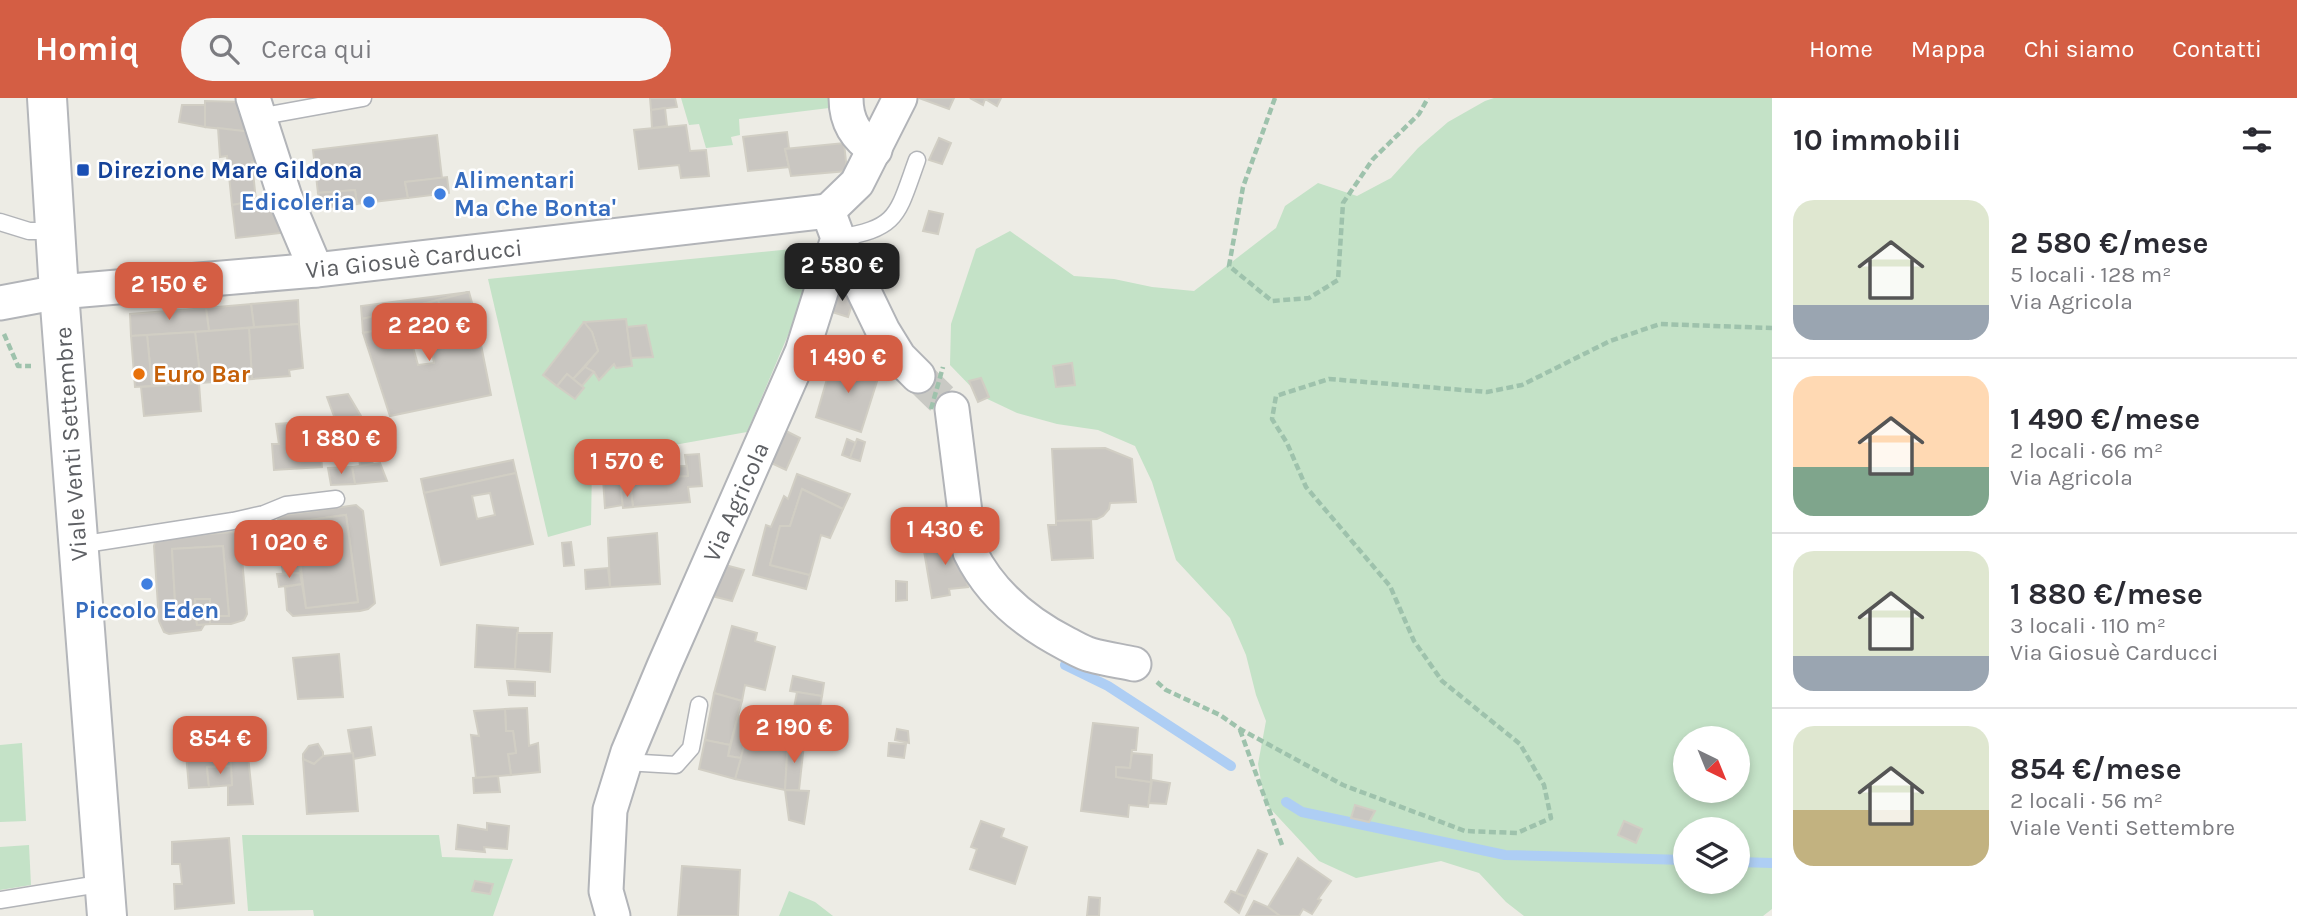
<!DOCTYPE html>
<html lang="it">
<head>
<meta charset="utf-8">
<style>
	:root { --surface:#fff; --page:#f7f7f7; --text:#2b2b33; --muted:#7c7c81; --line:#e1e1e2; --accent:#d45e44 }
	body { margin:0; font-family:Karla,sans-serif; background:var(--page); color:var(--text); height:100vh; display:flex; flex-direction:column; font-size:26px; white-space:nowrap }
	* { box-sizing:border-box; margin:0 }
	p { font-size:23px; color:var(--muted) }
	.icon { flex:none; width:38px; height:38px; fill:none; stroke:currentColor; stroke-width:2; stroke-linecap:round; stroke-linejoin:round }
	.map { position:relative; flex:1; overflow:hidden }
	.drawer { display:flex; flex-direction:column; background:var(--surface); width:525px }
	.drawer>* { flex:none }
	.needle { width:46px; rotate:137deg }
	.tools { position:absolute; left:1673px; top:628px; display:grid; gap:14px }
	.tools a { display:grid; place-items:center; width:77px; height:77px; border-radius:50%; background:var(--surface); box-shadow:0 4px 10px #0003; font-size:35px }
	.price { position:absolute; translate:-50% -60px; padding:0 16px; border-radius:14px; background:var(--accent); color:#fff; font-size:23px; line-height:46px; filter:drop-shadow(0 2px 4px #0008) }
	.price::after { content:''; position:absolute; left:50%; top:42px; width:21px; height:16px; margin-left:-10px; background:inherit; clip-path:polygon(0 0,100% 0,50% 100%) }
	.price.active { background:#222; color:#fff }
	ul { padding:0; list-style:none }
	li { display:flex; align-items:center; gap:21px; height:175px; padding:0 21px }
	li+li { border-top:2px solid var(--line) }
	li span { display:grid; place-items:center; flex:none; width:196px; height:140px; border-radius:21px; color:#555 }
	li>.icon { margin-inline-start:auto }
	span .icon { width:84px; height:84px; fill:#fffc; stroke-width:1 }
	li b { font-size:30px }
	h2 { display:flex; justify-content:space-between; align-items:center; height:84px; padding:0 21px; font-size:30px }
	header { display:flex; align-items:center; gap:42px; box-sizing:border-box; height:98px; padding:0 35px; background:var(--accent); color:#fff }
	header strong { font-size:33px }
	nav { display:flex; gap:38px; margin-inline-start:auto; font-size:24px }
	.search { width:490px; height:63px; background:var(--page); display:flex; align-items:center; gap:18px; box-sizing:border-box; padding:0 24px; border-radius:38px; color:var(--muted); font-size:26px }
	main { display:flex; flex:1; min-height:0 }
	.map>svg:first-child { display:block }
	.green { fill:#c4e2c7; fill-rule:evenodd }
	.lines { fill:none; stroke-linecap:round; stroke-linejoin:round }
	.stream { stroke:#aecef4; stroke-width:10 }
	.building { fill:#c9c6c1; stroke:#d1cec4; stroke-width:2; fill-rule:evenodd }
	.street-tunnel { stroke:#c9c9c4; stroke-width:33; stroke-dasharray:33 17; stroke-linecap:butt }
	.lane-casing { stroke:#b2b4b8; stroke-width:19 }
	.street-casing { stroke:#b2b4b8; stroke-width:37 }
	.secondary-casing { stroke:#b4b6ba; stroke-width:42 }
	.path { stroke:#9ec2ac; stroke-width:4.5; stroke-dasharray:7 3.5; stroke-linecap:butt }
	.lane { stroke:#fff; stroke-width:16 }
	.street { stroke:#fff; stroke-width:33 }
	.secondary { stroke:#fff; stroke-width:38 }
	.path-bridge { stroke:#9ec2ac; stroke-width:4.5; stroke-dasharray:7 3.5; stroke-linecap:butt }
	.transit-dot { fill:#1a4fb4; stroke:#fff; stroke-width:2.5 }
	.shop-dot { fill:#3f7fe0; stroke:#fff; stroke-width:2.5 }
	.food-dot { fill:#e8710a; stroke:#fff; stroke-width:2.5 }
	.labels { text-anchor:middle; stroke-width:5; stroke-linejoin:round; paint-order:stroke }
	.transit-label { font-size:24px; font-weight:bold; fill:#164399; stroke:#fff; text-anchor:start }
	.shop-label { font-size:24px; font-weight:bold; fill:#366cbe; stroke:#fff; text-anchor:start }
	.street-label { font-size:24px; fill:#5d5f63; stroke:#fff }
	.food-label { font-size:24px; font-weight:bold; fill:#c56008; stroke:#fff; text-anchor:start }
</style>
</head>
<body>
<header>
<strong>Homiq</strong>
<div class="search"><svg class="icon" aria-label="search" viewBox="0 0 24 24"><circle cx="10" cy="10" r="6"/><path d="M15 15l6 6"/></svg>Cerca qui</div>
<nav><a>Home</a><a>Mappa</a><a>Chi siamo</a><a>Contatti</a></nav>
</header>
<main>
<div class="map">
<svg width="1772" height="818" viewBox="0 0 1772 818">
	<rect width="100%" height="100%" fill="#edece5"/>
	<g class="green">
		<path d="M681 0H829V10L739 21 740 37 731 39 733 47 706 50 699 26 689 27Z"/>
		<path d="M1494 0H1772V811L1763 818H1524L1506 804 1479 775 1441 763 1356 780 1319 763 1265 705 1258 666 1266 623 1256 597 1246 557 1230 520 1176 462 1152 384 1135 348 1098 332 1057 326 1017 315 979 297 950 267 951 226 976 151 1010 133 1074 178 1114 181 1152 189 1194 193 1276 130 1285 108 1318 85 1357 98 1391 80 1418 50 1448 24 1485 3ZM1685 640H1738V693H1685ZM1685 732H1738V784H1685Z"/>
		<path d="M802 150 809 151 813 167V178L747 334 601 360 592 367 591 427 548 439 488 181Z"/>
		<path d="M22 645 26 723 0 724V647Z"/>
		<path d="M242 737H439L442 759 513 761 493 818H314L313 812 248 813Z"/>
		<path d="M29 747 31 787 0 792V749Z"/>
		<path d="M789 793 815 804 833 818H779Z"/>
	</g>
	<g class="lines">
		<g class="stream">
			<path d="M1065 567 1108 588 1231 668"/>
			<path d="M1286 704 1302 714 1505 757 1685 762"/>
			<path d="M1738 764 1772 765"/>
		</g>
	</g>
	<g class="building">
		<path d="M650 0H675L677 9 651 12Z"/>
		<path d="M919 0H954L949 11Z"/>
		<path d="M970 0H1001L997 8 985 1 983 7Z"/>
		<path d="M205 3 243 4 252 34 205 29Z"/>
		<path d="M182 7H205V29L179 24Z"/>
		<path d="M665 10 667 28 652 30 651 12Z"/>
		<path d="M686 27 690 53 706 52 709 78 681 80 679 67 639 71 634 32Z"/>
		<path d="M218 30 252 34 260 62 252 64 256 103 232 107 227 58 220 59Z"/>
		<path d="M787 34 789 50 785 51 789 69 748 73 743 39Z"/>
		<path d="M437 37 442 80 405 84 408 100 357 106 355 92 318 95 313 52Z"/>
		<path d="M939 40 951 45 942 66 929 62Z"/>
		<path d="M844 45 847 73 791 78 785 51Z"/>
		<path d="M447 79 449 95 408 100 405 84Z"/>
		<path d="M355 92 357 106 321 110 318 95Z"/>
		<path d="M270 100 281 135 236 140 232 107Z"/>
		<path d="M929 113 943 116 938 136 923 133Z"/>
		<path d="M837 190 855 197 848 219 829 213Z"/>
		<path d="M469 194 438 202 362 221 361 208Z"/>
		<path d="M469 194 474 212 443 219 438 202Z"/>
		<path d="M298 202 299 226 254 229 251 206Z"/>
		<path d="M438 202 443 219 424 223 420 207Z"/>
		<path d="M251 206 254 229 209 233 206 210Z"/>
		<path d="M420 207 424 223 363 235 362 221Z"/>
		<path d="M206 210 209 233 131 238 130 216Z"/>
		<path d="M474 212 491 297 390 318 363 235ZM429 239 434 265 418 267 411 242Z"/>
		<path d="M626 221 632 268 616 270 614 266 599 282 594 274 585 269 598 253 592 234 584 224Z"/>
		<path d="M584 224 592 234 598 253 573 281 567 276 557 288 543 277Z"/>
		<path d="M299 226 303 270 289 272 290 278 252 281 249 230Z"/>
		<path d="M646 227 653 259 631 260 627 229Z"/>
		<path d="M249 230 252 281 201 285 195 234Z"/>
		<path d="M195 234 201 285 152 288 147 237Z"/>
		<path d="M147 237 152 288 135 289 131 238Z"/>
		<path d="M833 260 880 274 861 334 816 319Z"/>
		<path d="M1072 265 1075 287 1056 289 1053 268Z"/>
		<path d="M585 269 594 274 582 288 573 281Z"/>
		<path d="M567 276 584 290 575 301 557 288Z"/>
		<path d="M981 280 989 299 978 304 969 283Z"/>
		<path d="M199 285 201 313 144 318 141 289Z"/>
		<path d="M348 296 361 318 335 321 327 299Z"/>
		<path d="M318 323 322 369 274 372 272 346H279L276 326Z"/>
		<path d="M337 327V352L321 355 319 328Z"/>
		<path d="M782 331 800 340 786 372 769 364Z"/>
		<path d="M847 341 856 345 850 360 842 357Z"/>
		<path d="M857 341 865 344 860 363 850 360Z"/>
		<path d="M358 349H367L373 366 360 368Z"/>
		<path d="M1105 350 1132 361 1136 404 1110 405 1109 411 1103 418 1097 421 1056 423 1052 351Z"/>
		<path d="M699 356 702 388 688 389 690 404 633 409 631 393 621 392 618 362 637 361 638 369H642L643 380 688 378 685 357Z"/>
		<path d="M513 362 516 375 424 395 421 381Z"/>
		<path d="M618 364 623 407 605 410 602 366Z"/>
		<path d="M380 365 387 383 355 386 352 369Z"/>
		<path d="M687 368 688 378 643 380 642 369Z"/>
		<path d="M352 369 355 386 331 387 328 370Z"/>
		<path d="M516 375 533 446 441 467 424 395ZM490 395 495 417 477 421 472 398Z"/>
		<path d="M797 376 850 396 843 411 802 391 790 428H780L770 467 810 477 806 491 753 477 766 427 771 429 784 398 788 401Z"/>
		<path d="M802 391 843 411 830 440 821 437 810 477 770 467 780 428H790Z"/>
		<path d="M621 392 631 393 633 409 623 410Z"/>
		<path d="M356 407 363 413 375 505 368 511 360 513 293 518 287 512 285 489 302 486 306 510 358 504 346 417 295 424 300 475H283L276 426 279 420 284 417Z"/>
		<path d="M346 417 358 504 306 510 295 424Z"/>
		<path d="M1091 422 1093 460 1052 462 1048 427H1056V423Z"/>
		<path d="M234 434 240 439 247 516 244 522 231 526H210V518H229L223 448 172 451 176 520H196L197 527H204L201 532 169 536 164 534 159 523 154 448 156 440Z"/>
		<path d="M657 435 660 486 610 489 608 440Z"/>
		<path d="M959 441 968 489 949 491 950 497 932 500 923 447Z"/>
		<path d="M571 444 574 467 564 468 562 445Z"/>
		<path d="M223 448 229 518H210V501H195L196 520H176L172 451Z"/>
		<path d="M725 467 744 472 732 503 712 498Z"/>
		<path d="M608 470 610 489 586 491 585 472Z"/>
		<path d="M300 475 302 486 279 489 277 476Z"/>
		<path d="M896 483 907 484V502L896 503Z"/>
		<path d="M195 501H210V526L197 527Z"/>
		<path d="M477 527 518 530 515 571 475 569Z"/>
		<path d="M732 528 757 535 755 543 775 549 765 592 745 587 742 603 714 595Z"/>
		<path d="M517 535H552L550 574 515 571Z"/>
		<path d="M339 556 343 599 298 601 293 560Z"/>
		<path d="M793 578 824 585 822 598 790 593Z"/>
		<path d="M507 583 535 584V598L509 597Z"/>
		<path d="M797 594 822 598 813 648 788 642Z"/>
		<path d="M714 595 742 603 730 647 705 642Z"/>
		<path d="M527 610 529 648 538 645 540 674 511 677 508 656 516 655 513 633H506L505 611Z"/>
		<path d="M505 611 506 633H513L516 655 508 656 511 677 476 680 471 637 479 638 474 613Z"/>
		<path d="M738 618 746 619 742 645 745 646 741 660 728 658Z"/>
		<path d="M1093 625 1138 630 1136 652H1132L1130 670 1116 669V679L1151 684 1148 709 1129 707 1128 719 1081 713Z"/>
		<path d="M371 629 375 657 353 661 348 632Z"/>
		<path d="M897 631 908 633 909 645 895 642Z"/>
		<path d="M748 633 788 642 785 692 735 681Z"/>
		<path d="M246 638 253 706 228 707V688L232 687 228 640Z"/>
		<path d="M228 640 231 668 207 669 209 689 189 690 185 644Z"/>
		<path d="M705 642 730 647 728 658 741 660 735 681 699 671Z"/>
		<path d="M788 642 804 646 799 692H785Z"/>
		<path d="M889 645 906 646 904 660 888 658Z"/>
		<path d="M318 646 323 654V658L314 666 303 661V656L309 648Z"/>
		<path d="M353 655 358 713 307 716 303 661 314 666 323 658Z"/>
		<path d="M1132 655 1152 657 1151 684 1116 679V669L1130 670Z"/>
		<path d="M231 668 232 687 209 689 207 669Z"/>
		<path d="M498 678 500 694 474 695 473 680Z"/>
		<path d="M1152 682 1170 685 1166 706 1149 705Z"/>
		<path d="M785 692 809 693 804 726 789 722Z"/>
		<path d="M1355 707 1375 713 1369 724 1351 720Z"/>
		<path d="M981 723 1004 731 1001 739 1027 749 1015 786 970 771 977 751 971 749Z"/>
		<path d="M1624 723 1642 731 1636 745 1618 737Z"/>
		<path d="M487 725 509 728 507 751 484 749 485 754 456 751 458 727 487 732Z"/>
		<path d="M229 740 234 805 175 811 174 786H182L180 766H172V744Z"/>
		<path d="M1258 752 1267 756 1246 799 1236 795Z"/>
		<path d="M1298 760 1331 783 1318 801 1321 802 1312 816 1303 811 1299 818H1280L1268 809Z"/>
		<path d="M682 768 740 772 738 818H678Z"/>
		<path d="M475 783 493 786 490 796 472 793Z"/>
		<path d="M1231 793 1246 799 1239 815 1225 804Z"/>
		<path d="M1089 799 1100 800 1099 818H1087Z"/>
		<path d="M1254 803 1268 809 1280 818H1246Z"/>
	</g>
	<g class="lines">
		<path class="street-tunnel" d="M918 278 952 311"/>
		<defs>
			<g id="lane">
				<path d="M258 19 363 0"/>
				<path d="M0 124 29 133H55"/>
				<path d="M838 140C899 130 897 117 917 62"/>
				<path d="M79 447 233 423 264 416 286 407 336 401"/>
				<path d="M625 664 676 667 691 650 699 607"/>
				<path d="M0 802 105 785"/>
			</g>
			<g id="street">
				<path d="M253 0 285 99 316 172"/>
				<path d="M846 0C846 24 856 39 875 52"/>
				<path d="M828 113 857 85 900 0"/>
				<path d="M838 140 883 233 899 259 918 278"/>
				<path d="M0 205 59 194 316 172 828 113"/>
				<path d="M952 311 970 454C990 495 1026 525 1067 546 1075 550 1083 555 1091 557 1105 561 1120 563 1134 566"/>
				<path d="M613 818 606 793 610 712 628 654 664 568 802 254 838 140 828 113"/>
			</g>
			<path id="secondary" d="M47 0 59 194 107 818"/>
		</defs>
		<use href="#lane" class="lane-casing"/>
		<use href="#street" class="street-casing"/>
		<use href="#secondary" class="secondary-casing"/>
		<g class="path">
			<path d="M1275 0 1243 89 1229 168 1272 203 1309 200 1338 182 1343 105 1373 61 1419 16 1428 0"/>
			<path d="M4 236 18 268H31"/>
			<path d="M1157 584 1166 592 1220 617 1240 631 1343 687 1465 733 1517 735 1551 720 1544 687 1520 646 1442 583 1414 543 1390 488 1306 389 1287 345 1272 321 1276 298 1329 281 1487 294 1522 287 1610 243 1660 226 1772 230"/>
			<path d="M1240 632 1282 747"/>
		</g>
		<use href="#lane" class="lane"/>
		<use href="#street" class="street"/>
		<use href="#secondary" class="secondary"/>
		<path class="path-bridge" d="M931 311 943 269"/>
	</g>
	<rect class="transit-dot" x="76" y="65" width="14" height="14" rx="3.5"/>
	<g class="shop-dot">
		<circle cx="440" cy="96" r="7"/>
		<circle cx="369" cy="104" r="7"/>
		<circle cx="147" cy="486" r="7"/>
	</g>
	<circle class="food-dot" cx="139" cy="276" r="7"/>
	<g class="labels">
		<g class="transit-label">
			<text x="97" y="80">Direzione Mare Gildona</text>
		</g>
		<g class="shop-label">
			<text x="454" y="90">Alimentari<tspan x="454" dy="28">Ma Che Bonta'</tspan></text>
			<text x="355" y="112" text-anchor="end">Edicoleria</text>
			<text x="147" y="520" text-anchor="middle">Piccolo Eden</text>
		</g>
		<g class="street-label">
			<text transform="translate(414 161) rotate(-6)" y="8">Via Giosuè Carducci</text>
			<text transform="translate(71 346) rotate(-94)" y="8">Viale Venti Settembre</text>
			<text transform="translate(736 404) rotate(-66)" y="8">Via Agricola</text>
		</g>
		<g class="food-label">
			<text x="153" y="284">Euro Bar</text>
		</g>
	</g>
</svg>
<div class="tools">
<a><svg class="needle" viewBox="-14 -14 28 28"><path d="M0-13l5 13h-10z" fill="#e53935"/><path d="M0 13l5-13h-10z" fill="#7c7c81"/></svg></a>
<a><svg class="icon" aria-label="layers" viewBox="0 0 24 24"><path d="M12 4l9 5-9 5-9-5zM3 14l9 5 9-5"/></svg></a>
</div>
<b class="price active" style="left:842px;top:205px">2 580 €</b>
<b class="price" style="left:169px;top:224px">2 150 €</b>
<b class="price" style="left:429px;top:265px">2 220 €</b>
<b class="price" style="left:848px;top:297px">1 490 €</b>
<b class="price" style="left:341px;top:378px">1 880 €</b>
<b class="price" style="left:627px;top:401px">1 570 €</b>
<b class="price" style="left:945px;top:469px">1 430 €</b>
<b class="price" style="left:289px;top:482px">1 020 €</b>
<b class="price" style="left:794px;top:667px">2 190 €</b>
<b class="price" style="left:220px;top:678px">854 €</b>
</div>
<section class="drawer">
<h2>10 immobili<svg class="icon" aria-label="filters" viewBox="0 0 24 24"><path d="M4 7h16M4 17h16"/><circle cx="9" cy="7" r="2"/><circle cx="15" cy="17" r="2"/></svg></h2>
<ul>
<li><span style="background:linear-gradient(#dfe7d0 75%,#9aa5b1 0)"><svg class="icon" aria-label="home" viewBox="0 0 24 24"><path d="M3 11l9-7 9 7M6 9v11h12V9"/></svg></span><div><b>2 580 €/mese</b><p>5 locali · 128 m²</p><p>Via Agricola</p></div></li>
<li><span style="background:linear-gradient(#ffd9b3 65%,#7fa58c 0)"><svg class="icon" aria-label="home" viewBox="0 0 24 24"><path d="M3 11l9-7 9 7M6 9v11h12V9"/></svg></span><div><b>1 490 €/mese</b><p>2 locali · 66 m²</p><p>Via Agricola</p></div></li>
<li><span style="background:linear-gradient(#dfe7d0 75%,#9aa5b1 0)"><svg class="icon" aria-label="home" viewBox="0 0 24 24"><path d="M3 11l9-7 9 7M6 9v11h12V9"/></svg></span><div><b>1 880 €/mese</b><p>3 locali · 110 m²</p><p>Via Giosuè Carducci</p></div></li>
<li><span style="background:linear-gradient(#dfe7d0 60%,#c2b280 0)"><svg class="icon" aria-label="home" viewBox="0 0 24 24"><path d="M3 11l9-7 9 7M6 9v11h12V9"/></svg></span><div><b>854 €/mese</b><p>2 locali · 56 m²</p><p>Viale Venti Settembre</p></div></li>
</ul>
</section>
</main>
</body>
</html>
